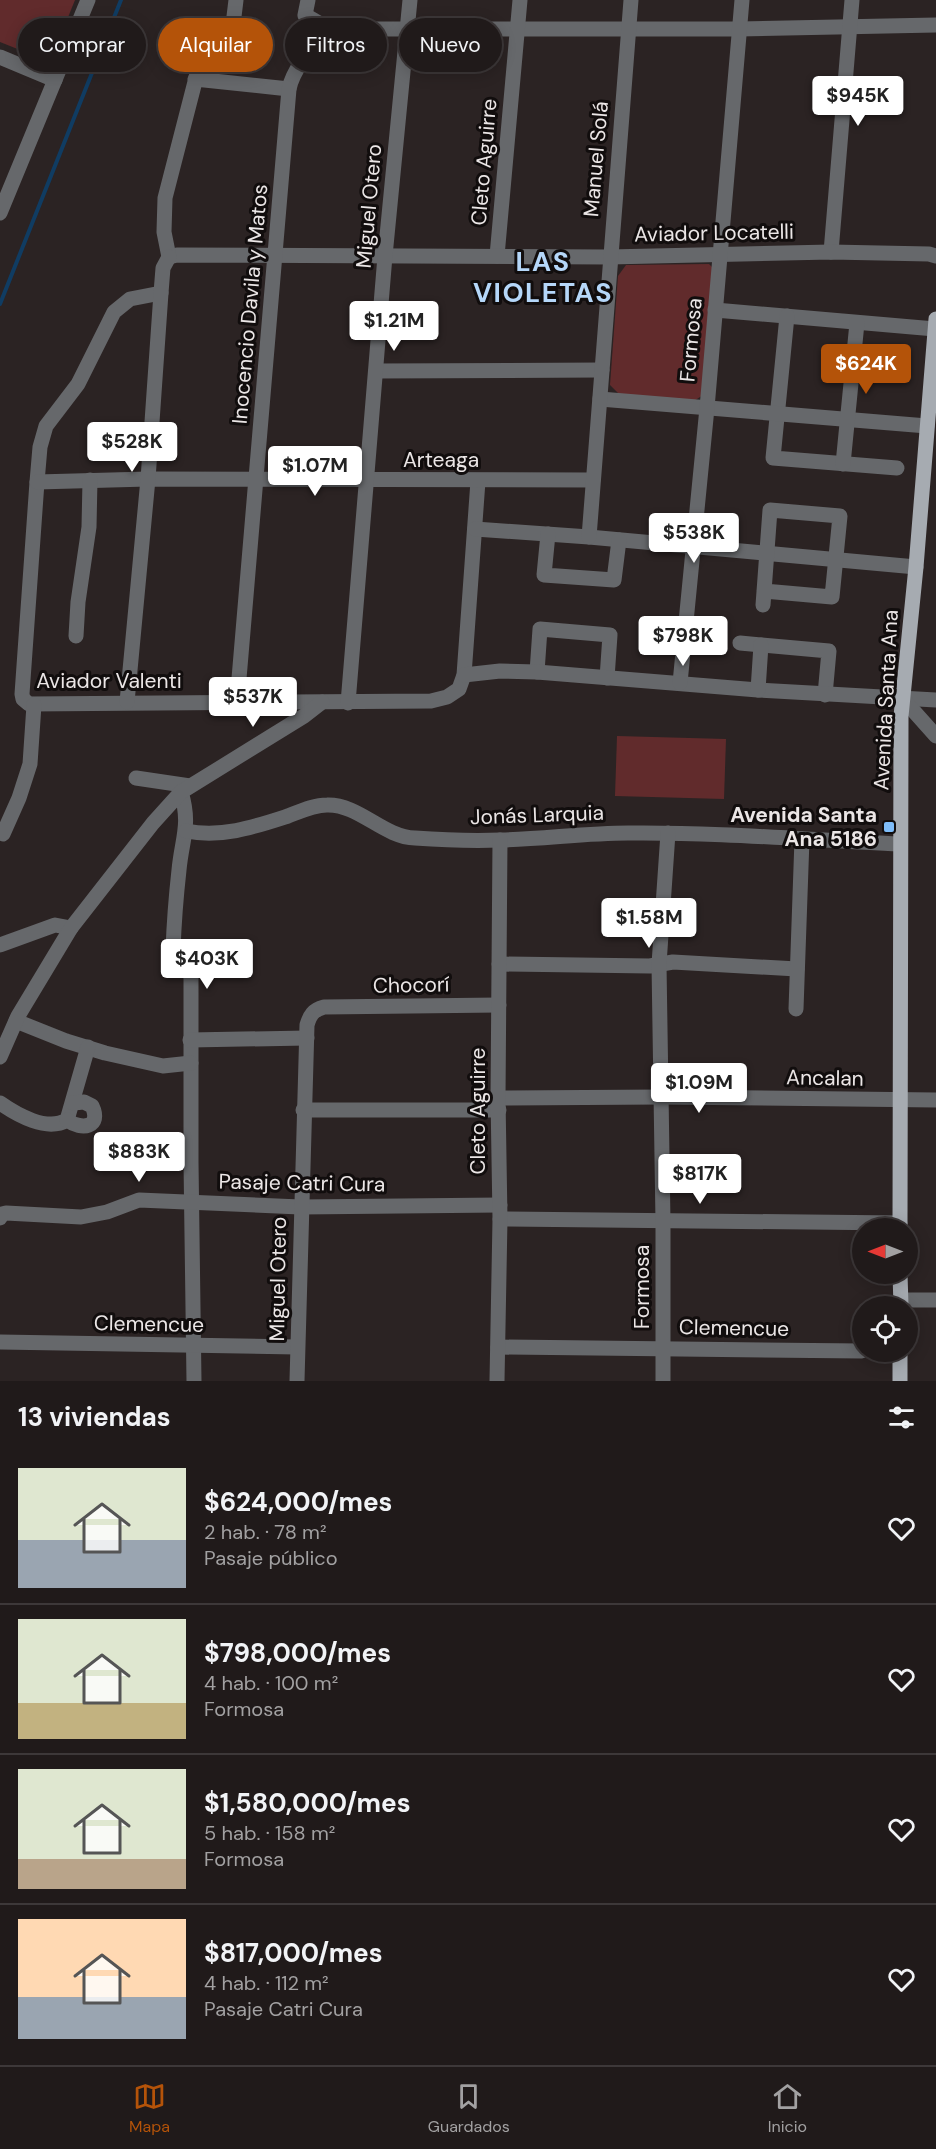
<!DOCTYPE html>
<html lang="es">
<head>
<meta charset="utf-8">
<style>
	:root { --surface:#201a1a; --page:#2d2727; --text:#f1f3f6; --muted:#a2a1a2; --line:#3d3839; --accent:#b45309 }
	body { margin:0; font-family:"DM Sans",sans-serif; background:var(--page); color:var(--text); height:100vh; display:flex; flex-direction:column; font-size:22px; white-space:nowrap }
	* { box-sizing:border-box; margin:0 }
	p { font-size:20px; color:var(--muted) }
	.icon { flex:none; width:33px; height:33px; fill:none; stroke:currentColor; stroke-width:2; stroke-linecap:round; stroke-linejoin:round }
	.map { position:relative; height:1381px; overflow:hidden }
	.panel { display:flex; flex-direction:column; background:var(--surface); flex:1 }
	.panel>* { flex:none }
	.hud { position:absolute; left:18px; top:18px; width:600px; height:54px; display:flex; gap:12px }
	.needle { width:39px; rotate:270deg }
	.tools { position:absolute; left:852px; top:1218px; display:grid; gap:12px }
	.tools a { display:grid; place-items:center; width:66px; height:66px; border-radius:50%; background:var(--surface); box-shadow:0 3px 15px #0003,0 0 0 2px var(--line); font-size:30px }
	.price { position:absolute; translate:-50% -51px; padding:0 14px; border-radius:6px; background:#fff; color:#222; font-size:20px; line-height:39px; filter:drop-shadow(0 2px 3px #0008) }
	.price::after { content:''; position:absolute; left:50%; top:36px; width:18px; height:14px; margin-left:-9px; background:inherit; clip-path:polygon(0 0,100% 0,50% 100%) }
	.price.on { background:var(--accent); color:#fff }
	ul { padding:0; list-style:none }
	li { display:flex; align-items:center; gap:18px; height:150px; padding:0 18px }
	li+li { border-top:2px solid var(--line) }
	li span { display:grid; place-items:center; flex:none; width:168px; height:120px; border-radius:0px; color:#555 }
	li>.icon { margin-inline-start:auto }
	span .icon { width:72px; height:72px; fill:#fffc; stroke-width:1 }
	li b { font-size:26px }
	h2 { display:flex; justify-content:space-between; align-items:center; height:72px; padding:0 18px; font-size:26px }
	.tag { padding:0 21px; border-radius:27px; background:var(--surface); box-shadow:0 3px 15px #0003,0 0 0 2px var(--line); font-size:21px; line-height:54px }
	.tag.on { background:var(--accent); color:#fff }
	.tab-bar { display:flex; justify-content:space-around; align-items:center; height:84px; border-top:2px solid var(--line); background:var(--surface); font-size:16px; color:var(--muted) }
	.tab-bar a { display:grid; justify-items:center; gap:3px }
	.tab-bar .on { color:var(--accent) }
	.map>svg:first-child { display:block }
	.green { fill:#612b2c }
	.lines { fill:none; stroke-linecap:round; stroke-linejoin:round }
	.stream { stroke:#103c62; stroke-width:4 }
	.minor { stroke:#66686b; stroke-width:15 }
	.major { stroke:#a6abb1; stroke-width:15 }
	.poi-dot { fill:#7fbdf9; stroke:#110d0d; stroke-width:2 }
	.labels { text-anchor:middle; stroke-width:6; stroke-linejoin:round; paint-order:stroke }
	.street-label { font-size:21px; fill:#ebe6e6; stroke:#110d0d }
	.poi-label { font-size:21px; font-weight:bold; fill:#ebe6e6; stroke:#110d0d; text-anchor:end }
	.district-label { font-size:27px; font-weight:bold; letter-spacing:1.5px; fill:#b5d7f9; stroke:#110d0d }
</style>
</head>
<body>
<div class="map">
<svg width="936" height="1381" viewBox="0 0 936 1381">
	<rect width="100%" height="100%" fill="#2b2323"/>
	<g class="green">
		<path d="M0 0H75L50 62 0 42Z"/>
		<path d="M709 264 716 271 703 395 694 401 619 394 610 385 618 276 626 265Z"/>
		<path d="M617 736 726 739 724 799 615 796Z"/>
	</g>
	<g class="lines">
		<path class="stream" d="M0 304 121 0"/>
		<g class="minor">
			<path d="M308 0 305 15 329 29H739L936 25"/>
			<path d="M0 57 55 80"/>
			<path d="M195 79 289 89"/>
			<path d="M0 213 88 0"/>
			<path d="M831 252 852 0"/>
			<path d="M497 256 520 0"/>
			<path d="M169 257 177 255 609 257 831 252 929 254 936 256"/>
			<path d="M169 257 164 232 165 198 206 39 213 32 232 33 236 0"/>
			<path d="M161 293 130 299 114 312 78 384 46 426 40 447 37 482 22 694 23 699 29 704 431 701 447 697 459 689 464 675 478 481"/>
			<path d="M715 310 935 329"/>
			<path d="M787 316 773 458 897 468"/>
			<path d="M376 371 602 370"/>
			<path d="M600 399 927 426"/>
			<path d="M843 464 857 323"/>
			<path d="M37 482 148 479 593 480"/>
			<path d="M475 529 589 537 916 567"/>
			<path d="M548 534 544 575 614 580 619 540"/>
			<path d="M589 537 631 0"/>
			<path d="M763 605 770 510 840 516 832 597 764 591"/>
			<path d="M76 636 78 602 89 527 90 480"/>
			<path d="M740 643 829 651 825 695"/>
			<path d="M537 672 540 629 610 635 607 678"/>
			<path d="M464 675 500 671 537 672 758 690 936 700"/>
			<path d="M680 683 707 408 742 0"/>
			<path d="M758 690 761 645"/>
			<path d="M903 699 936 736"/>
			<path d="M127 702 148 479 161 293 163 268 169 257"/>
			<path d="M237 702 289 89C294 66 314 47 329 29"/>
			<path d="M348 703 385 256 410 0"/>
			<path d="M136 778 190 786"/>
			<path d="M181 792C191 825 182 838 179 870 176 897 174 923 173 950L174 959C184 967 187 962 191 978V1162L194 1381"/>
			<path d="M186 831C222 838 254 827 288 816 301 811 314 805 327 805 359 804 383 837 415 838 443 840 473 841 501 840 544 839 586 833 628 833 719 832 809 840 900 844"/>
			<path d="M3 834 19 798 30 764 34 705"/>
			<path d="M0 945 55 925 71 928"/>
			<path d="M499 964 650 966 673 962 797 969"/>
			<path d="M796 1009 802 839"/>
			<path d="M16 1021 66 1041 105 1053 163 1066 191 1063"/>
			<path d="M190 1040 307 1038"/>
			<path d="M0 1057 18 1016 71 928 153 823 181 792 304 716 322 702"/>
			<path d="M498 1098 661 1097 936 1100"/>
			<path d="M0 1103C17 1115 47 1132 67 1120L88 1047"/>
			<path d="M303 1110H499"/>
			<path d="M67 1120C82 1131 102 1127 92 1106L84 1102 73 1103"/>
			<path d="M0 1218 2 1214 6 1213 81 1217 107 1212 139 1200 300 1207 500 1205"/>
			<path d="M500 1219 900 1223"/>
			<path d="M901 1300H936"/>
			<path d="M0 1342 297 1347"/>
			<path d="M498 1347 862 1351"/>
			<path d="M297 1381 307 1025C310 1015 313 1010 324 1007L499 1005"/>
			<path d="M497 1381 500 1219 498 1098 500 840"/>
			<path d="M663 1381V1222L659 964 668 833"/>
		</g>
		<g class="major">
			<path d="M900 1228 901 716 916 567 936 319"/>
			<path d="M900 1274 901 1306"/>
			<path d="M900 1352V1381"/>
		</g>
	</g>
	<rect class="poi-dot" x="883" y="821" width="12" height="12" rx="3"/>
	<g class="labels">
		<g class="street-label">
			<text transform="translate(596 159) rotate(-85)" y="7">Manuel Solá</text>
			<text transform="translate(484 162) rotate(-85)" y="7">Cleto Aguirre</text>
			<text transform="translate(369 206) rotate(-85)" y="7">Miguel Otero</text>
			<text transform="translate(714 233) rotate(-1)" y="7">Aviador Locatelli</text>
			<text transform="translate(250 304) rotate(-85)" y="7">Inocencio Davila y Matos</text>
			<text transform="translate(691 340) rotate(-85)" y="7">Formosa</text>
			<text x="441" y="467">Arteaga</text>
			<text x="109" y="688">Aviador Valenti</text>
			<text transform="translate(886 700) rotate(-87)" y="7">Avenida Santa Ana</text>
			<text transform="translate(537 815) rotate(-2)" y="7">Jonás Larquia</text>
			<text transform="translate(411 985) rotate(-1)" y="7">Chocorí</text>
			<text transform="translate(825 1078) rotate(1)" y="7">Ancalan</text>
			<text transform="translate(478 1111) rotate(-90)" y="7">Cleto Aguirre</text>
			<text transform="translate(302 1183) rotate(1)" y="7">Pasaje Catri Cura</text>
			<text transform="translate(278 1279) rotate(-89)" y="7">Miguel Otero</text>
			<text transform="translate(642 1287) rotate(-90)" y="7">Formosa</text>
			<text transform="translate(149 1324) rotate(1)" y="7">Clemencue</text>
			<text transform="translate(734 1328) rotate(1)" y="7">Clemencue</text>
		</g>
		<g class="poi-label">
			<text x="877" y="822">Avenida Santa<tspan x="877" dy="24">Ana 5186</tspan></text>
		</g>
		<g class="district-label">
			<text x="543" y="271">LAS<tspan x="543" dy="31">VIOLETAS</tspan></text>
		</g>
	</g>
</svg>
<div class="tools">
<a><svg class="needle" viewBox="-14 -14 28 28"><path d="M0-13l5 13h-10z" fill="#e53935"/><path d="M0 13l5-13h-10z" fill="#a2a1a2"/></svg></a>
<a><svg class="icon" aria-label="locate" viewBox="0 0 24 24"><circle cx="12" cy="12" r="6"/><path d="M12 2v4M12 18v4M2 12h4M18 12h4"/></svg></a>
</div>
<b class="price" style="left:858px;top:127px">$945K</b>
<b class="price" style="left:394px;top:352px">$1.21M</b>
<b class="price on" style="left:866px;top:395px">$624K</b>
<b class="price" style="left:132px;top:473px">$528K</b>
<b class="price" style="left:315px;top:497px">$1.07M</b>
<b class="price" style="left:694px;top:564px">$538K</b>
<b class="price" style="left:683px;top:667px">$798K</b>
<b class="price" style="left:253px;top:728px">$537K</b>
<b class="price" style="left:649px;top:949px">$1.58M</b>
<b class="price" style="left:207px;top:990px">$403K</b>
<b class="price" style="left:699px;top:1114px">$1.09M</b>
<b class="price" style="left:139px;top:1183px">$883K</b>
<b class="price" style="left:700px;top:1205px">$817K</b>
<div class="hud">
<a class="tag">Comprar</a>
<a class="tag on">Alquilar</a>
<a class="tag">Filtros</a>
<a class="tag">Nuevo</a>
</div>
</div>
<section class="panel">
<h2>13 viviendas<svg class="icon" aria-label="filters" viewBox="0 0 24 24"><path d="M4 7h16M4 17h16"/><circle cx="9" cy="7" r="2"/><circle cx="15" cy="17" r="2"/></svg></h2>
<ul>
<li><span style="background:linear-gradient(#dfe7d0 60%,#9aa5b1 0)"><svg class="icon" aria-label="home" viewBox="0 0 24 24"><path d="M3 11l9-7 9 7M6 9v11h12V9"/></svg></span><div><b>$624,000/mes</b><p>2 hab. · 78 m²</p><p>Pasaje público</p></div><svg class="icon" aria-label="heart" viewBox="0 0 24 24"><path d="M12 20l-8-8c-3-5 5-10 8-4 3-6 11-1 8 4z"/></svg></li>
<li><span style="background:linear-gradient(#dfe7d0 70%,#c2b280 0)"><svg class="icon" aria-label="home" viewBox="0 0 24 24"><path d="M3 11l9-7 9 7M6 9v11h12V9"/></svg></span><div><b>$798,000/mes</b><p>4 hab. · 100 m²</p><p>Formosa</p></div><svg class="icon" aria-label="heart" viewBox="0 0 24 24"><path d="M12 20l-8-8c-3-5 5-10 8-4 3-6 11-1 8 4z"/></svg></li>
<li><span style="background:linear-gradient(#dfe7d0 75%,#b9a48a 0)"><svg class="icon" aria-label="home" viewBox="0 0 24 24"><path d="M3 11l9-7 9 7M6 9v11h12V9"/></svg></span><div><b>$1,580,000/mes</b><p>5 hab. · 158 m²</p><p>Formosa</p></div><svg class="icon" aria-label="heart" viewBox="0 0 24 24"><path d="M12 20l-8-8c-3-5 5-10 8-4 3-6 11-1 8 4z"/></svg></li>
<li><span style="background:linear-gradient(#ffd9b3 65%,#9aa5b1 0)"><svg class="icon" aria-label="home" viewBox="0 0 24 24"><path d="M3 11l9-7 9 7M6 9v11h12V9"/></svg></span><div><b>$817,000/mes</b><p>4 hab. · 112 m²</p><p>Pasaje Catri Cura</p></div><svg class="icon" aria-label="heart" viewBox="0 0 24 24"><path d="M12 20l-8-8c-3-5 5-10 8-4 3-6 11-1 8 4z"/></svg></li>
</ul>
</section>
<nav class="tab-bar">
<a class="on"><svg class="icon" aria-label="map" viewBox="0 0 24 24"><path d="M3 6l6-2 6 2 6-2v14l-6 2-6-2-6 2zM9 4v14M15 6v14"/></svg>Mapa</a>
<a><svg class="icon" aria-label="saved" viewBox="0 0 24 24"><path d="M7 4h10v16l-5-4-5 4z"/></svg>Guardados</a>
<a><svg class="icon" aria-label="home" viewBox="0 0 24 24"><path d="M3 11l9-7 9 7M6 9v11h12V9"/></svg>Inicio</a>
</nav>
</body>
</html>
